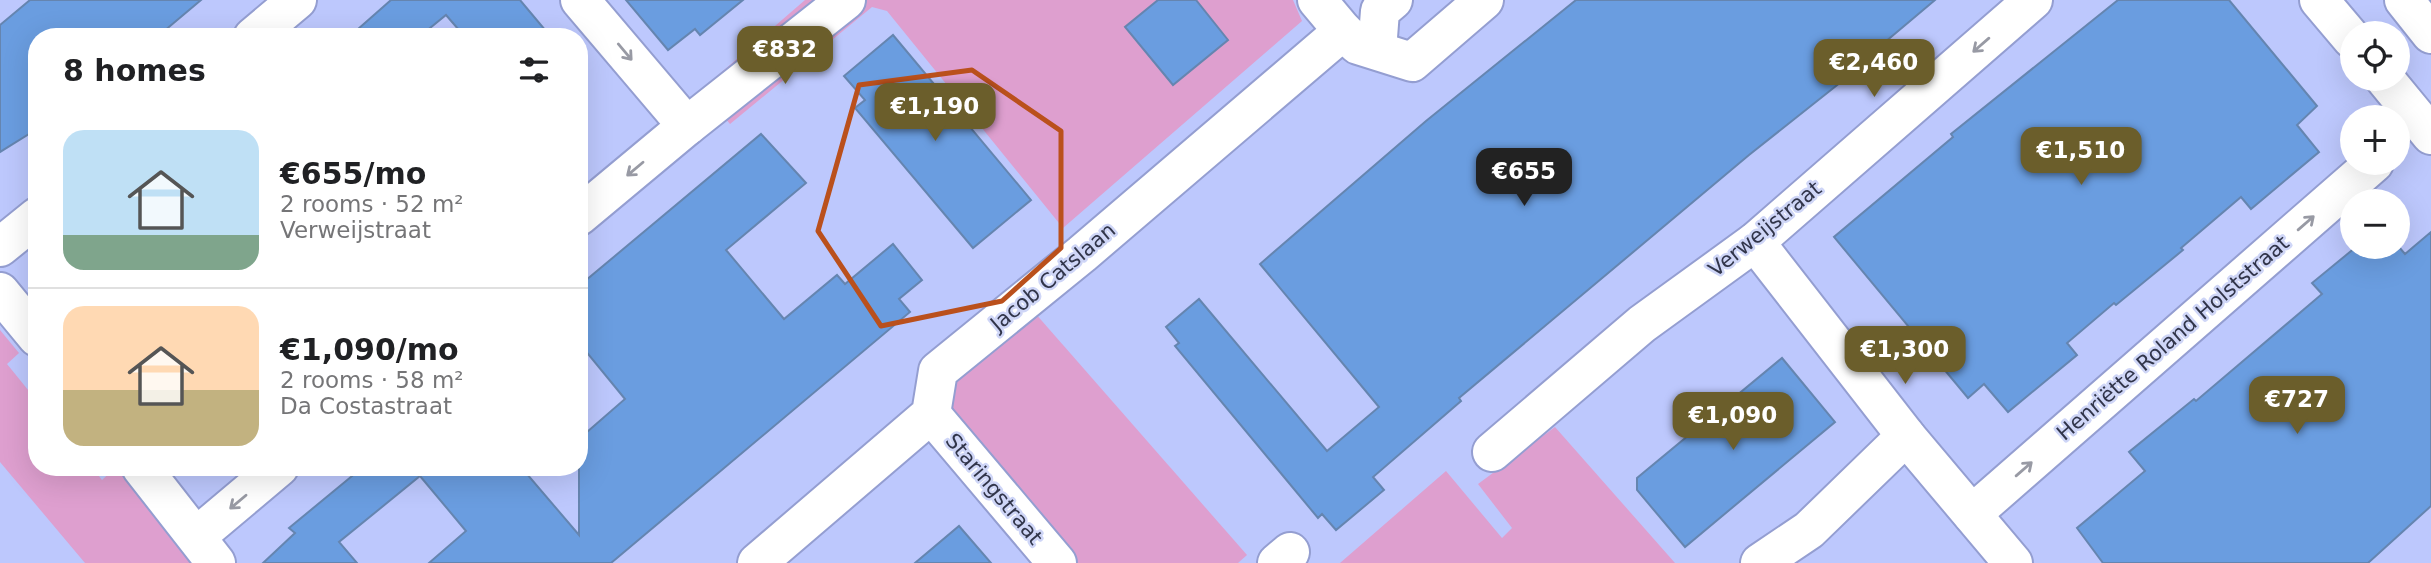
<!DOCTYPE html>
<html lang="en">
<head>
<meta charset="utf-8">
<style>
	:root { --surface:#fff; --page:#f2f2f2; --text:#202124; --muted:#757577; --line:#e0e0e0; --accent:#6b5e2b }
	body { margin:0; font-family:"DejaVu Sans",sans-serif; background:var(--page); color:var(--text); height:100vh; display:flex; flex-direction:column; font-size:26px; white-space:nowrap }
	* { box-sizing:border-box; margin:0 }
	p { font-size:23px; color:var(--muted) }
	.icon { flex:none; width:38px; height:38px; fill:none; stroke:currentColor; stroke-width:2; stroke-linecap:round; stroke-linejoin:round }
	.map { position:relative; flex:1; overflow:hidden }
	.drawer { position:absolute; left:28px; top:28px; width:560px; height:448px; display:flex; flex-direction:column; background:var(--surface); border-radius:28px; box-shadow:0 7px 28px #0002 }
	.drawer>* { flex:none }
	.controls { position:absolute; left:2340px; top:21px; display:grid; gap:14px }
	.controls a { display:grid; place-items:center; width:70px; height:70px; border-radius:50%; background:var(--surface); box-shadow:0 7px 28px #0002; font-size:35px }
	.price { position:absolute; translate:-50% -60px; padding:0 16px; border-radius:14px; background:var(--accent); color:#fff; font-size:23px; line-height:46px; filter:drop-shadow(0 2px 4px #0008) }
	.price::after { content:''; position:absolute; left:50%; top:42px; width:21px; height:16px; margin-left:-10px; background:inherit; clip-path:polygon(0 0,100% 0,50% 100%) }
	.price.selected { background:#222; color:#fff }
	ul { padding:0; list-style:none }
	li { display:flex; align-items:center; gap:21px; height:175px; padding:0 35px }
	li+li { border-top:2px solid var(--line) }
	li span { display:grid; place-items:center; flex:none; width:196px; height:140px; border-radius:21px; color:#555 }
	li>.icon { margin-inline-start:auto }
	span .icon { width:84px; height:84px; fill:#fffc; stroke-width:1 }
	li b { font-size:30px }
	h2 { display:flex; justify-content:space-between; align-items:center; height:84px; padding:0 35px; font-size:30px }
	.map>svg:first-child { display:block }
	.green { fill:#de9fcf }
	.building { fill:#6a9de0; stroke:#6585b0; stroke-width:2 }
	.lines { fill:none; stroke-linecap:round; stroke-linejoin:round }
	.street-casing { stroke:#949ed1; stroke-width:42 }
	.street { stroke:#fff; stroke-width:38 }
	.oneway { stroke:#989aa4 }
	.marked { fill:none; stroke:#ba501c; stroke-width:5; stroke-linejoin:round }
	.labels { text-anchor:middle; stroke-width:5; stroke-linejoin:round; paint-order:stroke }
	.street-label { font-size:21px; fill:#31354a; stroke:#cfd6f7 }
</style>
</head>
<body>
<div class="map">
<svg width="2431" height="563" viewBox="0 0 2431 563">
	<rect width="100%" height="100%" fill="#bdc8fd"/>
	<g class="green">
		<path d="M805 0H1293L1302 21 1063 228 887 11 872 7 730 124 701 90Z"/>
		<path d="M1035 313 1247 555 1238 563H1073L947 414 949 387Z"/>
		<path d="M0 330 19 353 7 364 37 401V467H92L102 480 116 467 194 563H85L0 462Z"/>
		<path d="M1555 427 1675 563H1340L1446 471 1502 538 1512 528 1478 484Z"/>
	</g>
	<g class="building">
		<path d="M30 0H201L157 37H37V129L0 152V25Z"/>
		<path d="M391 0H520L551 37H465L446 15 419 37H349Z"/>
		<path d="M626 0H743L700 35 695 29 668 50Z"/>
		<path d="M1158 0H1196L1228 40 1173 85 1125 27Z"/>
		<path d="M1576 0H1935L1878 48 1880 51 1749 155 1459 398 1461 401 1373 477 1384 490 1336 530 1322 514 1318 518 1284 477 1175 346 1179 343 1166 327 1199 299 1327 451 1379 407 1260 264 1426 121Z"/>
		<path d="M2118 0H2229L2317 106 2297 125 2319 152 2251 209 2241 197 2181 248 2183 250 2116 305 2114 303 2067 343 2077 355 2008 412 1984 384 1968 398 1834 237 1953 137 1951 134Z"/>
		<path d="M893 35 1031 200 973 248 855 108 865 100 844 76Z"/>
		<path d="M761 134 806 183 726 250 784 319 837 275 845 284 893 244 922 280 899 299 910 312 611 563H429L466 531 420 476 339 542 357 563H263L295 533 289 528 363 467H521L579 535V439L625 399 579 343V286Z"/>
		<path d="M2431 232V506L2368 563H2103L2077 528 2145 471 2129 452 2194 399 2196 401 2322 294 2312 283 2356 247H2399L2405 254Z"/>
		<path d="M1782 358 1835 422 1685 547 1637 490V478Z"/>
		<path d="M959 526 991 563H915Z"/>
	</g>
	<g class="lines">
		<defs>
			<g id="street">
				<path d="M580 0 687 126"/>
				<path d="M1317 0 1343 31"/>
				<path d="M2319 0 2352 39"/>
				<path d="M2404 0 2431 34"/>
				<path d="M253 37 297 0"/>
				<path d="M1377 50 1380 11 1393 0"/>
				<path d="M2385 79 2431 135"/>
				<path d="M579 216 687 126 846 0"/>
				<path d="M1755 242 1906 436 2013 563"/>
				<path d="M0 247 37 217"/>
				<path d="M0 292 37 337"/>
				<path d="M931 414 1057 563"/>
				<path d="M1492 452 1642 324 1755 242 2033 0"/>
				<path d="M141 467 216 563"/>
				<path d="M1972 514 2374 163"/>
				<path d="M197 536 279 467"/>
				<path d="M757 563 931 414 938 371 1082 254 1343 31 1358 45 1412 62 1484 0"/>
				<path d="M1277 563 1290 552"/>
				<path d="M1760 563 1809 530 1906 436"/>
			</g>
		</defs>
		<use href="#street" class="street-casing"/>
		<use href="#street" class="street"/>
	</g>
	<defs><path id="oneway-shaft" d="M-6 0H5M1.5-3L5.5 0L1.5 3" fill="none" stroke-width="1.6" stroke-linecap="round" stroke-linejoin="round" transform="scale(1.75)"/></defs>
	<g class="oneway">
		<use href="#oneway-shaft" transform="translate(1981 45) rotate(139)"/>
		<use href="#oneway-shaft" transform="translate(625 52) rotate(50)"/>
		<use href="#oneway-shaft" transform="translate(635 169) rotate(140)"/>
		<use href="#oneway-shaft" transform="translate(2306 223) rotate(-41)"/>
		<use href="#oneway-shaft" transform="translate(2024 469) rotate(-41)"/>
		<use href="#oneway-shaft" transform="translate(238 502) rotate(140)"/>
	</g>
	<path class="marked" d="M972 70 1061 131V248L1002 301 881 326 818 231 859 85Z"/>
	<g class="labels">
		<g class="street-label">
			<text transform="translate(1765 229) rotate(-39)" y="7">Verweijstraat</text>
			<text transform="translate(1053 277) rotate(-40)" y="7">Jacob Catslaan</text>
			<text transform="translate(2173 338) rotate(-41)" y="7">Henriëtte Roland Holststraat</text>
			<text transform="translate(994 489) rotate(50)" y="7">Staringstraat</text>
		</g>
	</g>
</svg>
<div class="controls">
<a><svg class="icon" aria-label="locate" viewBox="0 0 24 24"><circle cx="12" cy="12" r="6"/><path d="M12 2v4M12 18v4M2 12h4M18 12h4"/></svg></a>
<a>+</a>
<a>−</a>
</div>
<b class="price" style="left:785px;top:86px">€832</b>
<b class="price" style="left:1874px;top:99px">€2,460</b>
<b class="price" style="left:935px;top:143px">€1,190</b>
<b class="price" style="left:2081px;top:187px">€1,510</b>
<b class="price selected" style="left:1524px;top:208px">€655</b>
<b class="price" style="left:1905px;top:386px">€1,300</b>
<b class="price" style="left:2297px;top:436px">€727</b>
<b class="price" style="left:1733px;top:452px">€1,090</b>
<section class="drawer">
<h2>8 homes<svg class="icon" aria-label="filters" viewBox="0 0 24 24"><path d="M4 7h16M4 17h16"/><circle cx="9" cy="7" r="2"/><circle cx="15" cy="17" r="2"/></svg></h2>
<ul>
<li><span style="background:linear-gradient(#bfe0f5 75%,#7fa58c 0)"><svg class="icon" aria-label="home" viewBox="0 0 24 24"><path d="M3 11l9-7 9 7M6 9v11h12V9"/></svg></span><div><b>€655/mo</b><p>2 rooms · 52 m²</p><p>Verweijstraat</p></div></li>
<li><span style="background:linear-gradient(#ffd9b3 60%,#c2b280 0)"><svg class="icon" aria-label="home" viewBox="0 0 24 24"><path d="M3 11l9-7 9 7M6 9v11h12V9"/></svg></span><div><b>€1,090/mo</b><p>2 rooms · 58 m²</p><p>Da Costastraat</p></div></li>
</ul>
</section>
</div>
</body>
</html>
